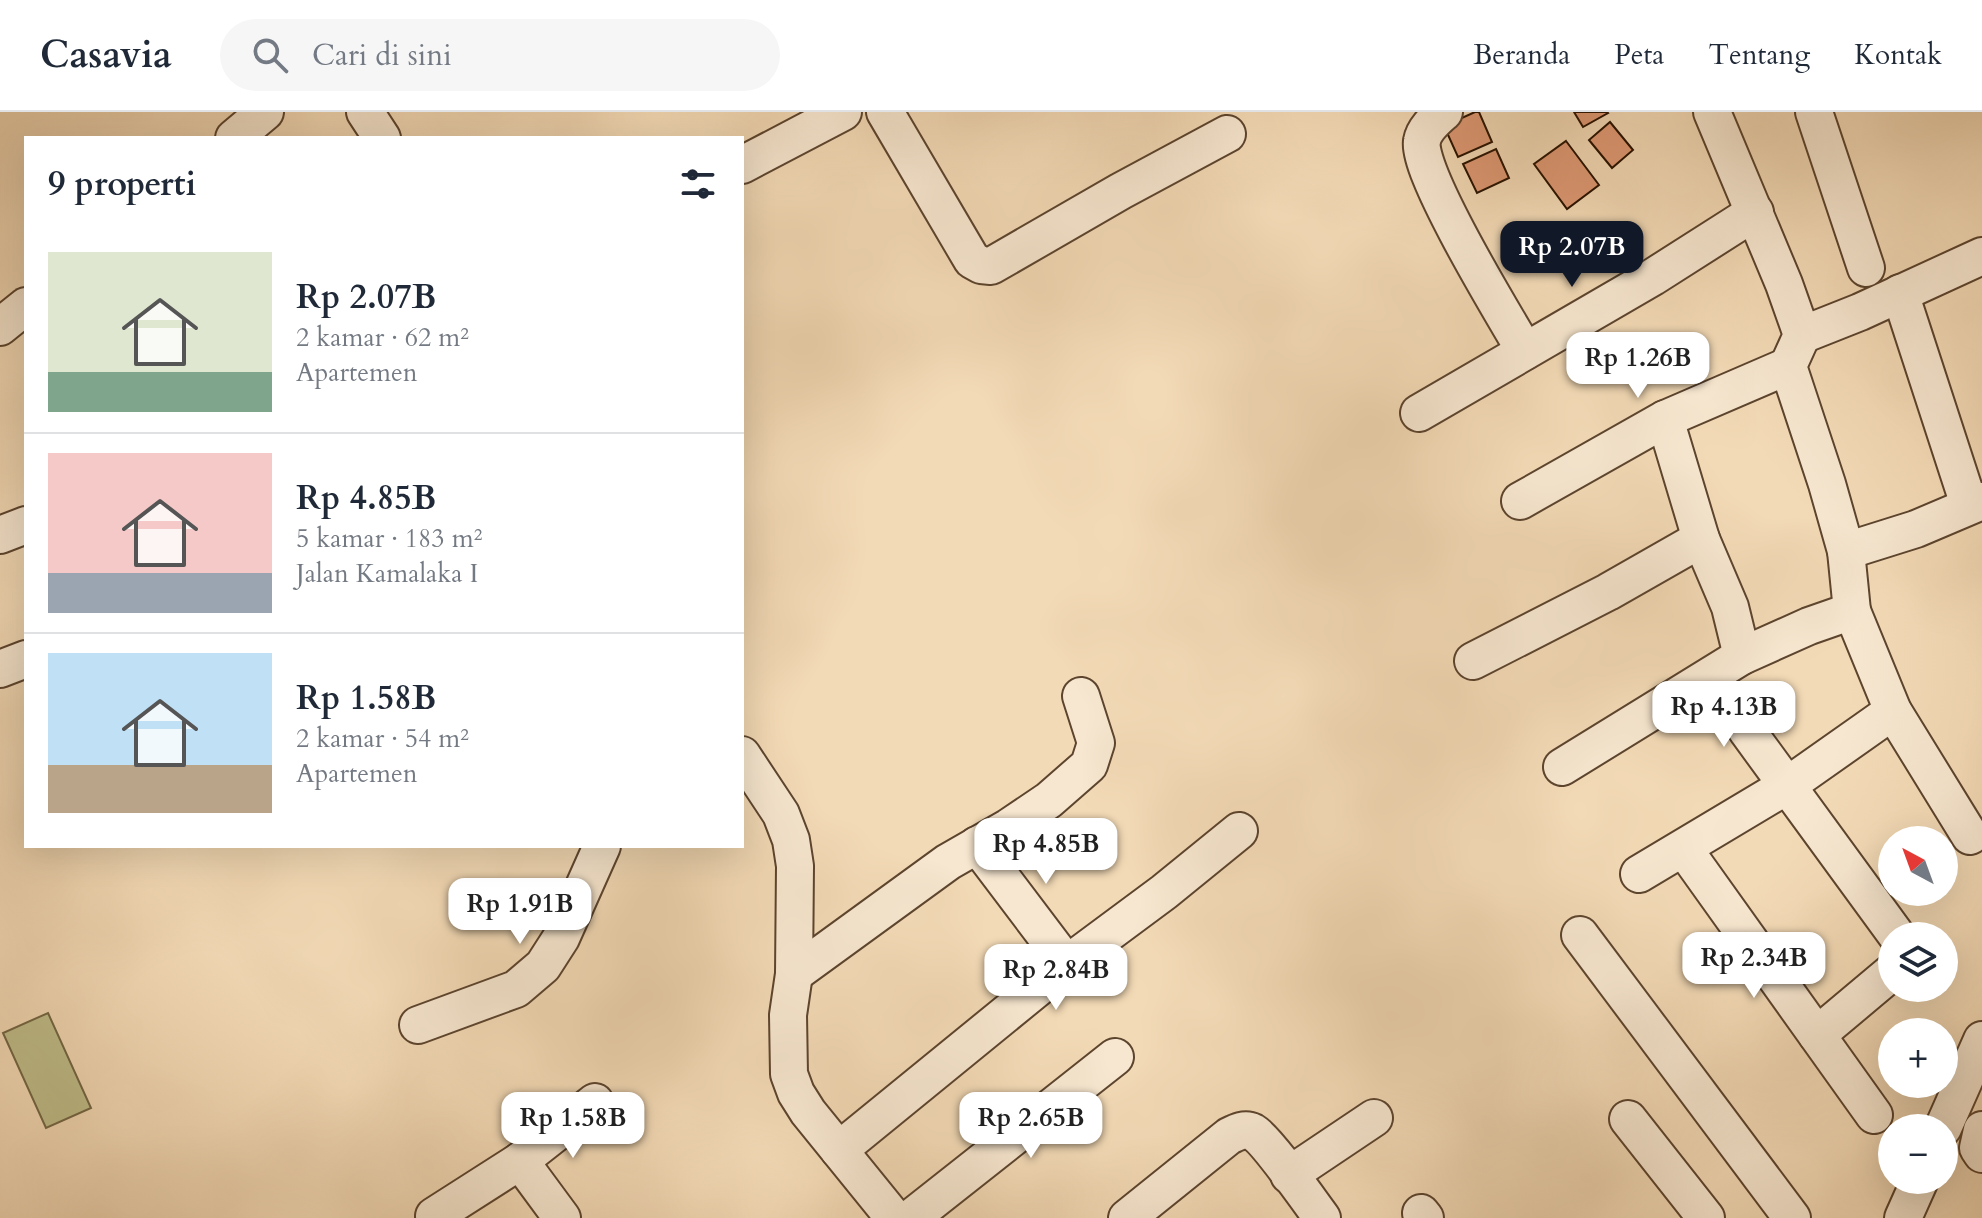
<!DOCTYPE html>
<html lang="id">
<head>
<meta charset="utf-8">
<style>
	:root { --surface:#fff; --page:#f6f6f7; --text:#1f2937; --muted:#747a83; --line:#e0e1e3; --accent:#111827 }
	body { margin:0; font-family:Cardo,serif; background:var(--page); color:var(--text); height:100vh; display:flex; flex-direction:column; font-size:30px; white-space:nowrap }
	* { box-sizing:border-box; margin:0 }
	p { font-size:26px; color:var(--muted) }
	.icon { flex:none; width:44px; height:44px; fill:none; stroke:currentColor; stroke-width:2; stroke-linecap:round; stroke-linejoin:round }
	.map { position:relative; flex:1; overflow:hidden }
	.details { position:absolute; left:24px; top:24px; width:720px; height:712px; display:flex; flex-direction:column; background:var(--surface); border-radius:0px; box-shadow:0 8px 32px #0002 }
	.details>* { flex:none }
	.needle { width:52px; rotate:319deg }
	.tools { position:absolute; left:1878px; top:714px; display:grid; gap:16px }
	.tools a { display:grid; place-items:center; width:80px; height:80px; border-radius:50%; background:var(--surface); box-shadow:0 8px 32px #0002; font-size:40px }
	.price { position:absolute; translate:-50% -68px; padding:0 18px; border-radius:16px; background:#fff; color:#222; font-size:26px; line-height:52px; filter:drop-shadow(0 2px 4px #0008) }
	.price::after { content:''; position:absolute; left:50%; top:48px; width:24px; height:18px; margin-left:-12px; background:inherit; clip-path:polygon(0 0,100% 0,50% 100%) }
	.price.selected { background:var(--accent); color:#fff }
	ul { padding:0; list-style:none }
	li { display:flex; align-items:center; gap:24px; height:200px; padding:0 24px }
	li+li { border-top:2px solid var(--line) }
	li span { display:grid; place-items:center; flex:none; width:224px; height:160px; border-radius:0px; color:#555 }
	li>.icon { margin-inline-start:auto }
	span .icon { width:96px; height:96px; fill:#fffc; stroke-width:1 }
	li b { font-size:34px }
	h2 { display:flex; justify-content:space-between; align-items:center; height:96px; padding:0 24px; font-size:34px }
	header { display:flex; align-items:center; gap:48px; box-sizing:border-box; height:112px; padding:0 40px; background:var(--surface); border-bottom:2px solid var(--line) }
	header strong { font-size:38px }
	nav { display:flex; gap:44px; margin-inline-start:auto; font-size:28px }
	.search { width:560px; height:72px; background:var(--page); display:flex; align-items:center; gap:20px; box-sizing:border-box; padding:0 28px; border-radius:44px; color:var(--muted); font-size:30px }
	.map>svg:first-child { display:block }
	.pitch { fill:#bfbe8b; stroke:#746846; stroke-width:2 }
	.building { fill:#de9974; stroke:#291200; stroke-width:2 }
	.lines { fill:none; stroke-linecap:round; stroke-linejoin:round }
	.minor-casing { stroke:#5c442e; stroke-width:40 }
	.minor { stroke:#f7e7d0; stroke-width:36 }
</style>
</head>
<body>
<header>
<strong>Casavia</strong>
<div class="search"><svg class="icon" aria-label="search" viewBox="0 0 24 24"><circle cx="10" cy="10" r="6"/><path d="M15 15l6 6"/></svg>Cari di sini</div>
<nav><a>Beranda</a><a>Peta</a><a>Tentang</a><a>Kontak</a></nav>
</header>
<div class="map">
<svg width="1982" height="1106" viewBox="0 0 1982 1106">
	<rect width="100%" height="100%" fill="#f3dab6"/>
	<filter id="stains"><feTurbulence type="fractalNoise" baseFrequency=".0025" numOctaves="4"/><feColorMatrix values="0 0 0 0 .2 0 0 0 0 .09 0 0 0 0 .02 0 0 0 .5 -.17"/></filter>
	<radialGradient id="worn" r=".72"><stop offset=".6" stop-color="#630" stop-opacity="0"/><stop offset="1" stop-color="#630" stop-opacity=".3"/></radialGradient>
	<path class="pitch" d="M48 901 91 996 46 1016 3 921Z"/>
	<g class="building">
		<path d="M1475 0H1479L1492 30 1458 45 1444 14Z"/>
		<path d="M1574 0H1607L1608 1 1583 15Z"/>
		<path d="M1610 10 1633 38 1612 56 1589 28Z"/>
		<path d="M1566 29 1599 73 1567 97 1534 52Z"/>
		<path d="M1496 37 1509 66 1477 81 1463 52Z"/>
	</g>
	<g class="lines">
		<defs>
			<g id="minor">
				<path d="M365 0 382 26"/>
				<path d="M885 0 972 148 981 153 991 154 1121 79 1227 22"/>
				<path d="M1444 0C1435 8 1424 17 1422 29 1416 59 1505 205 1525 239"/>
				<path d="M1814 0 1866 156"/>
				<path d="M234 26 265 0"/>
				<path d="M742 53 843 0"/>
				<path d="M1900 181 1969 393"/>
				<path d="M0 215 26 194"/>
				<path d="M1802 223 1860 200 1982 144"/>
				<path d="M1419 301 1653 165 1755 100"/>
				<path d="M1665 307 1701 427 1730 495 1742 544"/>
				<path d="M1520 389 1665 307 1788 254"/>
				<path d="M0 423 26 413"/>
				<path d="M1846 439 1916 417 1982 389"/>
				<path d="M1852 499 1893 599 1970 724"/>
				<path d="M1473 549 1608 480 1701 427"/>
				<path d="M0 557 26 547"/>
				<path d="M1711 564 1748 620 1897 824"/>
				<path d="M742 643 781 702 791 728 795 754 794 862 788 903 789 962 796 981 808 1000 894 1106"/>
				<path d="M1562 655 1742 544 1809 514 1852 499 1846 439 1827 372 1788 254 1802 223 1784 172 1712 0"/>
				<path d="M977 733 1067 852"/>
				<path d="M1684 737 1874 1003"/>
				<path d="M1639 762 1788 673 1893 599"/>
				<path d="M1580 823 1792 1106"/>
				<path d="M794 862 948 750 1009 715 1049 688 1089 653 1096 631 1081 584"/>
				<path d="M418 913 516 877 543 854 561 826 602 734"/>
				<path d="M1817 923 1892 860"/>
				<path d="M1628 1007 1706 1106"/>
				<path d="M1943 1016 1982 928"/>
				<path d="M1982 1018 1978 1036 1982 1042"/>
				<path d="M839 1038 1067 852 1164 780 1239 719"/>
				<path d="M1289 1063 1374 1006"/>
				<path d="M1421 1101 1425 1106"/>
				<path d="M434 1104 520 1049"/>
				<path d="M562 1106 520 1049 595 990"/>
				<path d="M911 1106 1115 945"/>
				<path d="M1127 1106 1229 1024C1237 1020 1245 1016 1253 1020 1267 1028 1310 1090 1322 1106"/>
				<path d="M1903 1106 1920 1068"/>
			</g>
		</defs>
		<use href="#minor" class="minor-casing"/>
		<use href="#minor" class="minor"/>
	</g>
	<rect width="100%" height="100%" filter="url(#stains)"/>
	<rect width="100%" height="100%" fill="url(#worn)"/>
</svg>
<div class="tools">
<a><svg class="needle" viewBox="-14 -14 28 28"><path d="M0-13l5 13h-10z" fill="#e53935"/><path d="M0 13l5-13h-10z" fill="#747a83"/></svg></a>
<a><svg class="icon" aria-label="layers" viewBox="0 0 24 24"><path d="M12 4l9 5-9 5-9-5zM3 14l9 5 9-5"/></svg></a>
<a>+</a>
<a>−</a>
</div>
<b class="price selected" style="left:1572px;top:177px">Rp 2.07B</b>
<b class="price" style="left:1638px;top:288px">Rp 1.26B</b>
<b class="price" style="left:1724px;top:637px">Rp 4.13B</b>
<b class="price" style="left:1046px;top:774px">Rp 4.85B</b>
<b class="price" style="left:520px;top:834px">Rp 1.91B</b>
<b class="price" style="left:1754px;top:888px">Rp 2.34B</b>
<b class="price" style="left:1056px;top:900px">Rp 2.84B</b>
<b class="price" style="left:573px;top:1048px">Rp 1.58B</b>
<b class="price" style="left:1031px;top:1048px">Rp 2.65B</b>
<section class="details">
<h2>9 properti<svg class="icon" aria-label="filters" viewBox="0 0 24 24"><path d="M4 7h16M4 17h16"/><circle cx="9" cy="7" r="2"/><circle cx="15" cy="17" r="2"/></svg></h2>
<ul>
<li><span style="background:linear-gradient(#dfe7d0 75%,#7fa58c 0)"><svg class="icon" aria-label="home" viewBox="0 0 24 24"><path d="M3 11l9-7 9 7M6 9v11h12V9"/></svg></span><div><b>Rp 2.07B</b><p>2 kamar · 62 m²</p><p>Apartemen</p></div></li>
<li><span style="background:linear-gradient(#f6c9c9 75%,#9aa5b1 0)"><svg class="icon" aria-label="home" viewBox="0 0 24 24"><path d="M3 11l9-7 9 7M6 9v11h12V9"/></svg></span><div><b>Rp 4.85B</b><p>5 kamar · 183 m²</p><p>Jalan Kamalaka I</p></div></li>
<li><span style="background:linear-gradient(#bfe0f5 70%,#b9a48a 0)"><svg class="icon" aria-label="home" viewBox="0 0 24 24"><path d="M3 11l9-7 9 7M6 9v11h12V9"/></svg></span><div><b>Rp 1.58B</b><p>2 kamar · 54 m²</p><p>Apartemen</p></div></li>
</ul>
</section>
</div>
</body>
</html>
